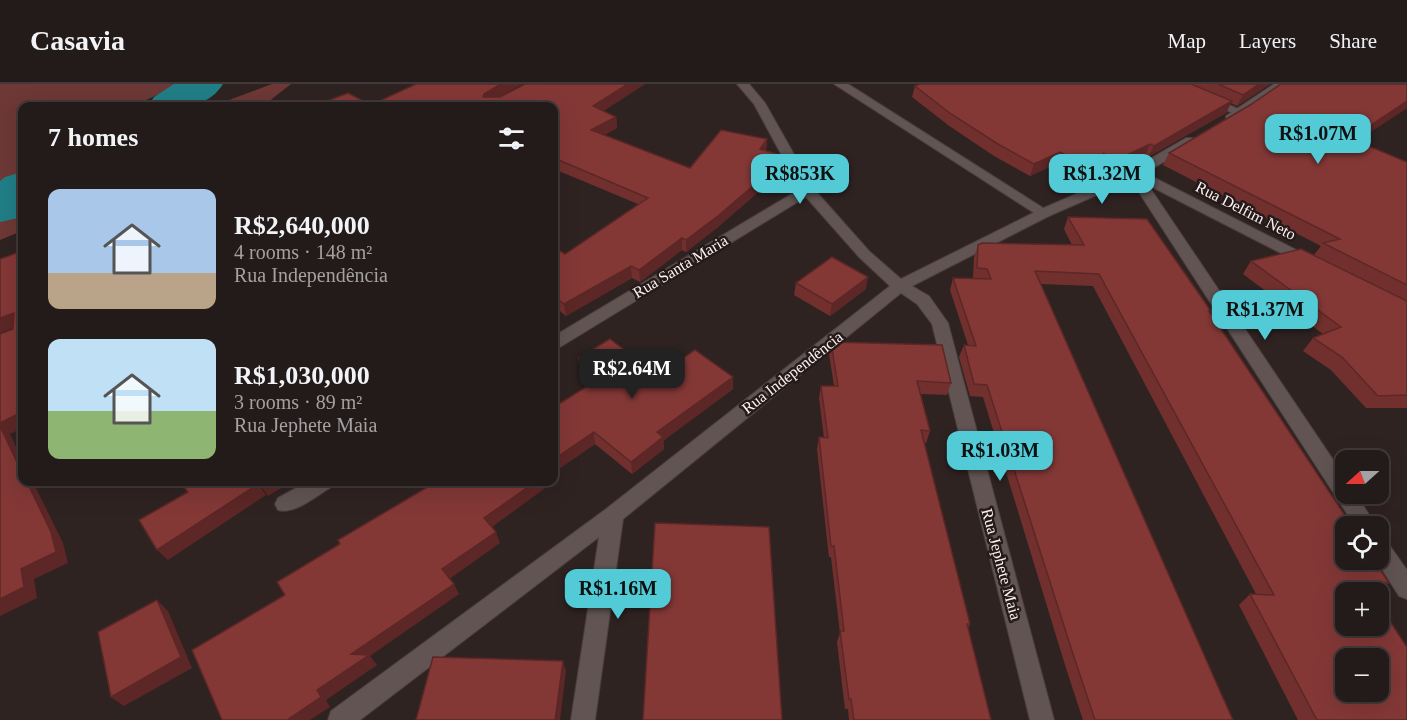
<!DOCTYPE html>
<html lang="en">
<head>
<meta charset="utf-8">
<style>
	:root { --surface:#231a1a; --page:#2b2323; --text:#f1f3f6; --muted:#a3a1a2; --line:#403839; --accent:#52cbd7 }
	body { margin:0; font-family:Georgia,serif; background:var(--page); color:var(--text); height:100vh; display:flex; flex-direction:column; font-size:22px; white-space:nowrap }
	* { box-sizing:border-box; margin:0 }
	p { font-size:20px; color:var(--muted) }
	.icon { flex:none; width:33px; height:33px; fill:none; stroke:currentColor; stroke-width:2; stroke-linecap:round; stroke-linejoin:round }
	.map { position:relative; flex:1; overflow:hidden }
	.drawer { position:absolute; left:18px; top:18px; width:540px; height:384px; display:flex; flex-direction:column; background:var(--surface); border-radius:12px; box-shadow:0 6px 24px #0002,0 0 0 2px var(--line) }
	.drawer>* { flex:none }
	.needle { width:39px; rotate:249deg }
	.fabs { position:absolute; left:1335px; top:366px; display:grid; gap:12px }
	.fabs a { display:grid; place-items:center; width:54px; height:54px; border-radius:12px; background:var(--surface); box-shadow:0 6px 24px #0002,0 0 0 2px var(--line); font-size:30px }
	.price { position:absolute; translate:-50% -51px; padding:0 14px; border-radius:12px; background:var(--accent); color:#111; font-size:20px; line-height:39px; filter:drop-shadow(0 2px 3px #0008) }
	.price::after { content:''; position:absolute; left:50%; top:36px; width:18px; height:14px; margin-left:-9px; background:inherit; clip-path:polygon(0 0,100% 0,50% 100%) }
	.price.active { background:#222; color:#fff }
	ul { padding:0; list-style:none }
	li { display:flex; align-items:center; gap:18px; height:150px; padding:0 30px }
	li span { display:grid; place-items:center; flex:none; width:168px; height:120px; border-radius:12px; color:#555 }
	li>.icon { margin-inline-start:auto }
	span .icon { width:72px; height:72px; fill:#fffc; stroke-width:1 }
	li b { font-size:26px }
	h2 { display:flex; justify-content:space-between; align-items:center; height:72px; padding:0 30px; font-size:26px }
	header { display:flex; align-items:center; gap:36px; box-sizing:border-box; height:84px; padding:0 30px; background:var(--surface); border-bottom:2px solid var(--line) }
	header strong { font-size:28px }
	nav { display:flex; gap:33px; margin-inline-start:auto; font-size:21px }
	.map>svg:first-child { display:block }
	.green { fill:#6d3835 }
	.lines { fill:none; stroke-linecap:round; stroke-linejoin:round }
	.river { fill:#217e86; fill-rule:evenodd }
	.service-casing { stroke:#493f3e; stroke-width:2 }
	.minor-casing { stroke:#493f3e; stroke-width:2 }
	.service { fill:#615453; fill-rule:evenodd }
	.minor { fill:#615453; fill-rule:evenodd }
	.wall { fill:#71302e }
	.shaded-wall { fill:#5c2726 }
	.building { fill:#833836; stroke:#5c2726; stroke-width:1.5; fill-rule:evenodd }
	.labels { text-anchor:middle; stroke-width:5; stroke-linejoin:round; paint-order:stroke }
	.street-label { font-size:16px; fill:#faf2f1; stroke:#251a19 }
</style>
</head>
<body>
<header>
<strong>Casavia</strong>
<nav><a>Map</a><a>Layers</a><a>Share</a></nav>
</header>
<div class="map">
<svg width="1407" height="636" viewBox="0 0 1407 636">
	<rect width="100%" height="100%" fill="#2f2322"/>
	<g class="green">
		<path d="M0 0H181L133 22H22V92L0 108Z"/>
		<path d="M272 0H291L263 22H213Z"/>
		<path d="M22 120V147L0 156V134Z"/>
	</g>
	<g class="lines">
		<g class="river">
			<path d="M174 0H223C206 27 177 22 148 22L154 13Z"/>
			<path d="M22 88V129L18 134 0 138V97L5 93Z"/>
		</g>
		<defs>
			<g id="service">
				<path d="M834 0H848L1051 129 1049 132H1039Z"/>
				<path d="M1166 0H1182L1245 28 1239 31 1235 30Z"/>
			</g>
			<g id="minor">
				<path d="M737 0H749L765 19 813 104 869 167 901 195 1039 126 1129 87 1186 54H1194V60L1145 89 1314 175 1316 178 1314 181H1304L1148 101 1346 395V410H1356L1376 442H1355L1131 96 1049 132 912 202 929 212 948 239 1054 636H1030L932 240 917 220 901 209 623 435 595 636H571L599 453 360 636H328L331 627 606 425 890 202 859 173 806 113 560 263 554 265V252L800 105 754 20Z"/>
				<path d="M1274 0H1287L1234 36H1226V32Z"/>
				<path d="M307 398H333L330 404C316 412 294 431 278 426L275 420 278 414Z"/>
				<path d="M1378 452 1385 455 1407 486V515L1399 512 1376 476H1378Z"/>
			</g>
		</defs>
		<use href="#service" class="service-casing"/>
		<use href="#minor" class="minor-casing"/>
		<use href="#service" class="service"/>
		<use href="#minor" class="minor"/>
	</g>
	<g class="wall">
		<path d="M416 0H522L498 13H500L525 0H645L603 27 616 33 617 44 604 51 690 84 767 55 766 67 786 84 718 143 686 168 682 166 640 198 632 194 566 232 554 222V163L565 170 638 120 554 85V22L371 21Z"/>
		<path d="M920 0H1270L1237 22 1231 19 1226 29 1148 73 1145 72 1109 89 1107 94 1094 100 1056 80 1030 92 994 72 948 41 912 13 915 2Z"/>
		<path d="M1407 0V24L1356 57 1407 78V324H1366L1331 286 1303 267 1313 254 1323 250 1243 190 1251 177 1314 171 1321 162 1163 81 1169 69 1250 21Z"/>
		<path d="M1068 133 1211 227 1210 229 1389 499 1377 508H1346L1407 636H1298L1239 521 1250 510H1256L1093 202 1041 200 1219 605 1233 636H1083L1065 581 983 313 970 312 959 273 964 261H968L950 206 953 194H973L974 173 978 161H1072L1064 145Z"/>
		<path d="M796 199 866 205 830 232 794 211Z"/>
		<path d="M831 258 951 299 947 311 921 310 930 347 926 359 924 358 970 540 968 544 991 636H849L848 625H845L837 558 840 549 831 473H829L817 365 819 353 824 354 819 314 821 302H834L829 270Z"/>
		<path d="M578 274 658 291 733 293V305L664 356V365L632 390 595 360 554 388V323L595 298 580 286Z"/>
	</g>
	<g class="shaded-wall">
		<path d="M501 0H522L486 20 483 13 484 10Z"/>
		<path d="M628 0H645L594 33 593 22Z"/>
		<path d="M1259 0H1270L1237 22 1243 11Z"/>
		<path d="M1232 17 1226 29 1148 73 1154 62Z"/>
		<path d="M1407 17V24L1360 55 1339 65 1347 53Z"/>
		<path d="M616 33 617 44 592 56 591 46Z"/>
		<path d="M767 55 766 66 759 76 760 65Z"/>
		<path d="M1150 60 1145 72 1109 89 1114 77Z"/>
		<path d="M1060 68 1056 80 1030 92 1034 80Z"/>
		<path d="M787 73 786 84 718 143 686 168V156Z"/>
		<path d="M1112 82 1107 94 1094 100 1099 88Z"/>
		<path d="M682 154V166L640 198 639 186Z"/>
		<path d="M631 182 632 194 566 232 564 220Z"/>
		<path d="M868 193 866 205 830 232 832 220Z"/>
		<path d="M14 229 22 240 0 249V234Z"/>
		<path d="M733 293V305L664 356V365L632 390 631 378 657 348Z"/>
		<path d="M22 328V344L10 350 22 376V389L0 342V339Z"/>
		<path d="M594 348 595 360 554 388V375Z"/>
		<path d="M27 398H33L63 459 68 479 34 495 37 514 0 532V515L21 485Z"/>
		<path d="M267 398H291L268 412 260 401Z"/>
		<path d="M535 398H547L548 402 488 446 484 434Z"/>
		<path d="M258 400 266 411 168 476 157 466Z"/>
		<path d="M496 448 500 459 448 496 442 485Z"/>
		<path d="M454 500 459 510 370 572 377 581 326 616 330 623 310 636H287L317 606 351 570Z"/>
		<path d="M157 516 168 527 192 584 124 622 111 613Z"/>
		<path d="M563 577 566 587 560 636H555Z"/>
	</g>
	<g class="building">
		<path d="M416 0H501L484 10 483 13H500L525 0H628L593 22 616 33 591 46 690 84 721 46 767 55 760 65 787 73 719 131 686 156 682 154 639 186 631 182 564 220 554 212V163L565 170 648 114 554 74V22H314L348 9 371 21Z"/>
		<path d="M920 0H1191L1232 17 1154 62 1150 60 1114 77 1103 69 1112 82 1099 88 1060 68 1034 80 998 60 951 30 915 2Z"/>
		<path d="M1218 0H1259L1243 11Z"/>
		<path d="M1281 0H1407V17L1368 43 1347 53 1407 78V201L1323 159 1340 155 1169 69 1250 21Z"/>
		<path d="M1068 133 1147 135 1211 227H1209L1352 442H1346V476H1374L1389 499 1364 497 1372 508H1346V542H1378V519L1407 563V636H1317L1250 510 1274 511 1099 190 1035 187 1219 605 1233 636H1095L1073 570 987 301 974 300 964 261 976 262 953 194 991 195 987 185 977 184 978 161 982 159 1084 161ZM1346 574H1378V608H1346Z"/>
		<path d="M1301 165 1407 217V311L1378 312 1342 273 1313 254 1341 243 1251 177Z"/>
		<path d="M22 167V328L0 339V250L13 245 14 229 0 234V175Z"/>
		<path d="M832 173 868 193 832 220 796 199Z"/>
		<path d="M610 255 658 291 695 266 733 293 657 348 663 353 631 378 594 348 554 375V323L602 293 578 274Z"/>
		<path d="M831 258 942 261 951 299 917 297 930 347 921 346 970 540H967L991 636H854L851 615H849L840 547H844L834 462H831L819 353 828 354 821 302H838Z"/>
		<path d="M0 342 22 389V398H27L51 448 56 468 21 485 24 503 0 515Z"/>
		<path d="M180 398H267L260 401 258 400 157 466 139 436 188 408Z"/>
		<path d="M436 398H451L454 401 458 398H535L484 434 496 448 442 485 454 500 351 570 369 571 317 606 321 613 287 636H222L192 566 285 511 277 498 340 460 338 456Z"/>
		<path d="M655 439 769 443 782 636H643Z"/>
		<path d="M157 516 181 573 111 613 98 548Z"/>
		<path d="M433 573 563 577 555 636H416Z"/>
	</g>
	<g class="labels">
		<g class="street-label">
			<text transform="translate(1246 126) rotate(27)" y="6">Rua Delfim Neto</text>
			<text transform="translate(680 182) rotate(-31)" y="6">Rua Santa Maria</text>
			<text transform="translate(792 288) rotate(-38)" y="6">Rua Independência</text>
			<text transform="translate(1002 480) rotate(75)" y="6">Rua Jephete Maia</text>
		</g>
	</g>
</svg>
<div class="fabs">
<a><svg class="needle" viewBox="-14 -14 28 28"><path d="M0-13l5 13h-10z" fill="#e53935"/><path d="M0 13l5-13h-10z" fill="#a3a1a2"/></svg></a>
<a><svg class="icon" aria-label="locate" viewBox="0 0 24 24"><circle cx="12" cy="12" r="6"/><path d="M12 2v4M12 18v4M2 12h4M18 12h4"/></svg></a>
<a>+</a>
<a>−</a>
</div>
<b class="price" style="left:1318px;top:81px">R$1.07M</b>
<b class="price" style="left:800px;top:121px">R$853K</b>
<b class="price" style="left:1102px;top:121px">R$1.32M</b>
<b class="price" style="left:1265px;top:257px">R$1.37M</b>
<b class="price active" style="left:632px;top:316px">R$2.64M</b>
<b class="price" style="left:1000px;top:398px">R$1.03M</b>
<b class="price" style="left:618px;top:536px">R$1.16M</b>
<section class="drawer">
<h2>7 homes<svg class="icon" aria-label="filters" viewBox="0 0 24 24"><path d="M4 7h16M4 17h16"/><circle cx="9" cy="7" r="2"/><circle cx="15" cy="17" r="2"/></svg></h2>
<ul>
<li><span style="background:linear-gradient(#a9c7e8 70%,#b9a48a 0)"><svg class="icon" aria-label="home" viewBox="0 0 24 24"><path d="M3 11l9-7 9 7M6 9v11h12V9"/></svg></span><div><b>R$2,640,000</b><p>4 rooms · 148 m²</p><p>Rua Independência</p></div></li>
<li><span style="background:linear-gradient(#bfe0f5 60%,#8fb573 0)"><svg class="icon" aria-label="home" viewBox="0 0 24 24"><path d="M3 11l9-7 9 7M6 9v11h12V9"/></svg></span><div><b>R$1,030,000</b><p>3 rooms · 89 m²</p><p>Rua Jephete Maia</p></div></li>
</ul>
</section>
</div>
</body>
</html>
